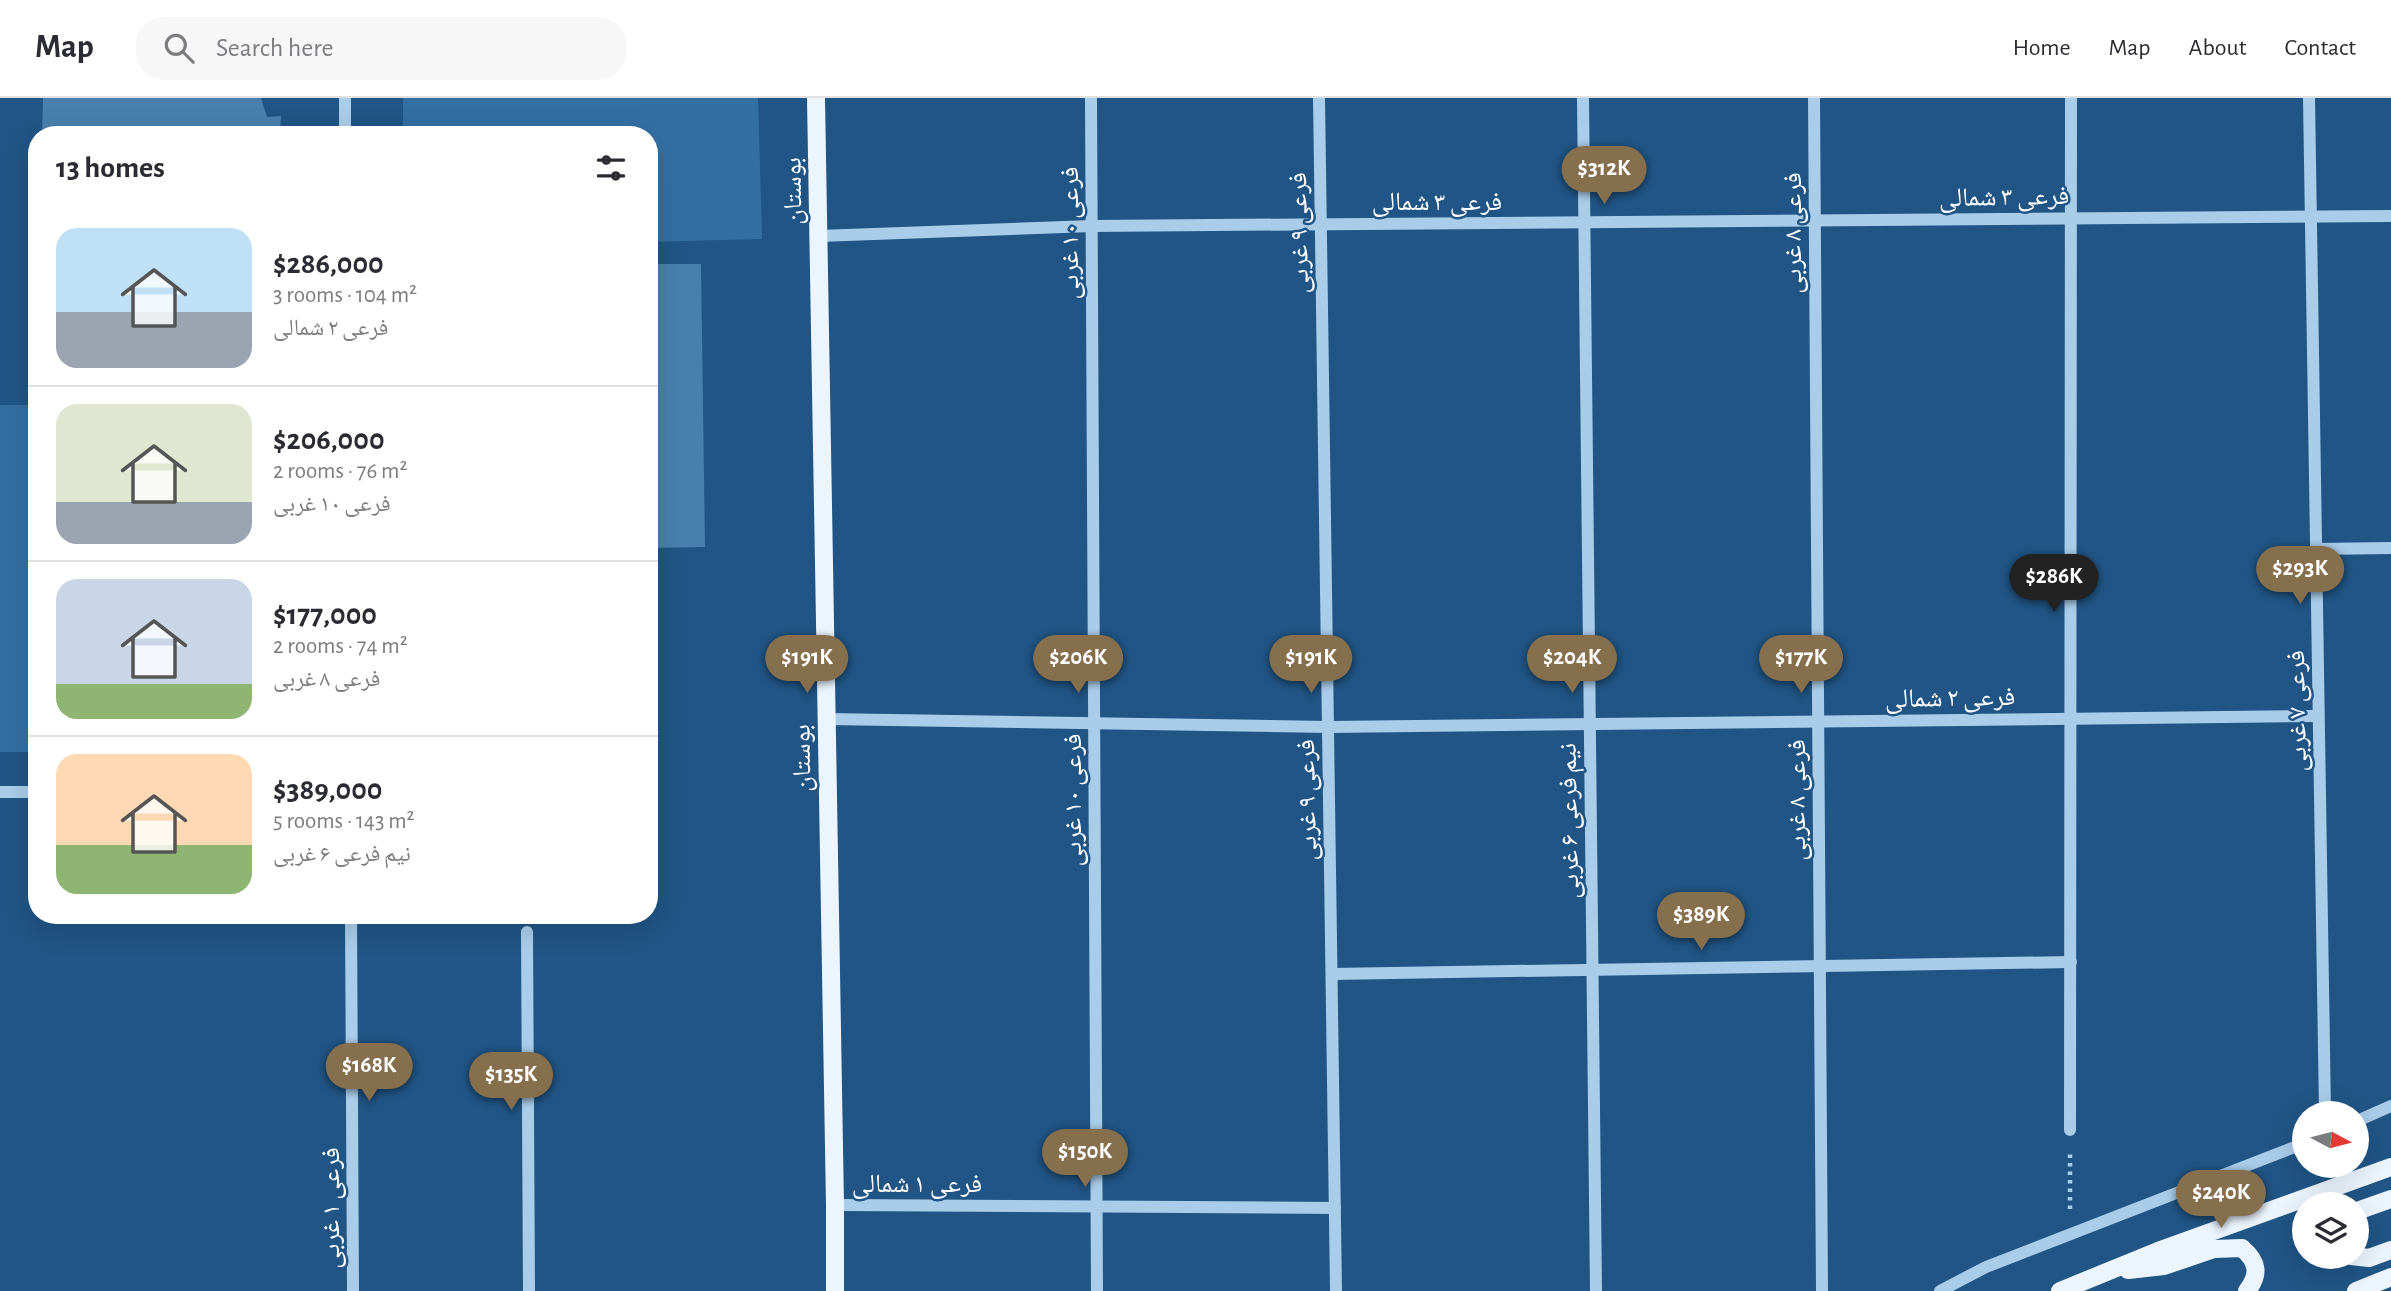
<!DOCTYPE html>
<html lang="en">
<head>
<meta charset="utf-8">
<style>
	:root { --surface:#fff; --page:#f7f7f7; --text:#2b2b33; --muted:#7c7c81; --line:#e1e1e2; --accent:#866f4c }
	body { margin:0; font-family:"Alegreya Sans","Noto Naskh Arabic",sans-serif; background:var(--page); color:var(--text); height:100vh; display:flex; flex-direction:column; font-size:26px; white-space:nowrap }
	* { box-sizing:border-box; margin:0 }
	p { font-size:23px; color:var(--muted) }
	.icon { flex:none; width:38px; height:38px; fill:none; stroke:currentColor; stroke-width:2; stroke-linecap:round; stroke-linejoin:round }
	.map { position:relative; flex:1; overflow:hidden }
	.side { position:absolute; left:28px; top:28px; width:630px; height:798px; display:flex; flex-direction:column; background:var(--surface); border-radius:28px; box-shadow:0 7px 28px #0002 }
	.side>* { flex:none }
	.needle { width:46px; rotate:97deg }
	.tools { position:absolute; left:2292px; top:1003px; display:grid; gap:14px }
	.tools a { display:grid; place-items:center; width:77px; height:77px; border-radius:50%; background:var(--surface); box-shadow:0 7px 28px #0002; font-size:35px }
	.price { position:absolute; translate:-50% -60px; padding:0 16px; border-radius:24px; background:var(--accent); color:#fff; font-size:23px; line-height:46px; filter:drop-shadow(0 2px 4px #0008) }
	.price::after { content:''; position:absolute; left:50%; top:42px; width:21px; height:16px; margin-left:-10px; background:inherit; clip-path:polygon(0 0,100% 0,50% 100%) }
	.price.active { background:#222; color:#fff }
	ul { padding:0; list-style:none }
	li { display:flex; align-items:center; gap:21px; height:175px; padding:0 28px }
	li+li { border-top:2px solid var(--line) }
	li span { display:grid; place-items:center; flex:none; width:196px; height:140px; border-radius:21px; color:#555 }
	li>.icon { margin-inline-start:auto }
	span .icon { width:84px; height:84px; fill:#fffc; stroke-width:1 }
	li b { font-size:30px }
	h2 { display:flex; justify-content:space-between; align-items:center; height:84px; padding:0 28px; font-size:30px }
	header { display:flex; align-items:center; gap:42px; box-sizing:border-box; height:98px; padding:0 35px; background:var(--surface); border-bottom:2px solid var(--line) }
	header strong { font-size:33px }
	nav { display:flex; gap:38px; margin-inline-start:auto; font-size:24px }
	.search { width:490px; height:63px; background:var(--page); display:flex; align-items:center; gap:18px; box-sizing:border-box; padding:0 24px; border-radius:28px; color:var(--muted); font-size:26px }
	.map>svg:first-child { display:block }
	.green { fill:#346fa2 }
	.building { fill:#497fad }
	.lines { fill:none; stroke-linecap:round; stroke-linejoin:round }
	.path { stroke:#a9cce9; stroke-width:4.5; stroke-dasharray:3.5 5; stroke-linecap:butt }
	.minor { stroke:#a9cce9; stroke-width:12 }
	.major { stroke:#ecf5fe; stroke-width:18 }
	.labels { text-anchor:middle; stroke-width:5; stroke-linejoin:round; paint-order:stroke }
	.street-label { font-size:26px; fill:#fff; stroke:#205585 }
</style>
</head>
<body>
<header>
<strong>Map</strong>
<div class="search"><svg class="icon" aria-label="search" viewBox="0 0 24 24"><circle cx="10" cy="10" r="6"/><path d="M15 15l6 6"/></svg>Search here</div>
<nav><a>Home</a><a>Map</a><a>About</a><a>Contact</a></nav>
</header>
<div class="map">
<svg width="2391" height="1193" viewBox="0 0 2391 1193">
	<rect width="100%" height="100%" fill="#205585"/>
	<g class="green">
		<path d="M403 0H758L762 141 649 144V37H403Z"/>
		<rect x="0" y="307" width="37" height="347"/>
	</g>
	<g class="building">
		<path d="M43 0H261L267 19 281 18 280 37H42Z"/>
		<path d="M649 166H701L705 449 649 450Z"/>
	</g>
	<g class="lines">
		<path class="path" d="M2070 1111V1054"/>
		<g class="minor">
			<path d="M345 0V37"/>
			<path d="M1091 0 1097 1193"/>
			<path d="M1319 0 1336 1193"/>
			<path d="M1583 0 1596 1193"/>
			<path d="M1814 0 1822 1193"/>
			<path d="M2309 0 2325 1015"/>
			<path d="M819 138 1092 128 2391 118"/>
			<path d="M2316 451 2391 450"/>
			<path d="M827 621 1328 629 2318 618"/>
			<path d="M0 694H37"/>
			<path d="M351 817 353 1193"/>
			<path d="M527 834 529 1193"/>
			<path d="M1332 876 2071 864"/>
			<path d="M2357 1023 2391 1008"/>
			<path d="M2070 1032 2071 0"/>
			<path d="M835 1107 1335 1110"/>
			<path d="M1940 1193 1986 1169 2305 1045"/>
		</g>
		<g class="major">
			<path d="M816 0 835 1107V1193"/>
			<path d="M2357 1113 2391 1101"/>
			<path d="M2351 1158 2369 1160 2391 1152"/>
			<path d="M2128 1172 2164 1168 2214 1151 2242 1150C2258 1164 2260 1176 2247 1193"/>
			<path d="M2060 1193 2158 1153 2391 1069"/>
			<path d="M2356 1193 2391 1179"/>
		</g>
	</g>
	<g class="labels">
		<g class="street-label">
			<text transform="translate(792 93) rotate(-91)" y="9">بوستان</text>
			<text transform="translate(2004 98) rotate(-1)" y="9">فرعی ۳ شمالی</text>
			<text x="1437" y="112">فرعی ۳ شمالی</text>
			<text transform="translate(1069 135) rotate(-90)" y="9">فرعی ۱۰ غربی</text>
			<text transform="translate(1298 135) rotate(-91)" y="9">فرعی ۹ غربی</text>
			<text transform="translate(1792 135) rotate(-90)" y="9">فرعی ۸ غربی</text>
			<text transform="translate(1950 599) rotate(-1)" y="9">فرعی ۲ شمالی</text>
			<text transform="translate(2296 613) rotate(-91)" y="9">فرعی ۷ غربی</text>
			<text transform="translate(801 660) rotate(-91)" y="9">بوستان</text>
			<text transform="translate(1072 702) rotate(-90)" y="9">فرعی ۱۰ غربی</text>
			<text transform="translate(1306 702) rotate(-91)" y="9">فرعی ۹ غربی</text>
			<text transform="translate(1796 702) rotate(-90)" y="9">فرعی ۸ غربی</text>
			<text transform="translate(1568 723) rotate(-91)" y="9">نیم فرعی ۶ غربی</text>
			<text x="917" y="1094">فرعی ۱ شمالی</text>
			<text transform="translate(330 1110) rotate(-90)" y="9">فرعی ۱ غربی</text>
		</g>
	</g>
</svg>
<div class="tools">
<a><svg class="needle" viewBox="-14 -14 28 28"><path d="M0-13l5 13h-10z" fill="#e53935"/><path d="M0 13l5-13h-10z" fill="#7c7c81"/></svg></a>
<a><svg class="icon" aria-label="layers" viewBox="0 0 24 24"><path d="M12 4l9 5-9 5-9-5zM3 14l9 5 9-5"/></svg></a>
</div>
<b class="price" style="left:1604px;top:108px">$312K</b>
<b class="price" style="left:2300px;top:508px">$293K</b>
<b class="price active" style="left:2054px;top:516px">$286K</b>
<b class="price" style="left:807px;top:597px">$191K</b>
<b class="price" style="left:1078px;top:597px">$206K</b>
<b class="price" style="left:1311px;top:597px">$191K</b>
<b class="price" style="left:1572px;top:597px">$204K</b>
<b class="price" style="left:1801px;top:597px">$177K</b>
<b class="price" style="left:1701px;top:854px">$389K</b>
<b class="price" style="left:369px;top:1005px">$168K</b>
<b class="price" style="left:511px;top:1014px">$135K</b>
<b class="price" style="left:1085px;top:1091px">$150K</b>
<b class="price" style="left:2221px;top:1132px">$240K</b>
<section class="side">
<h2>13 homes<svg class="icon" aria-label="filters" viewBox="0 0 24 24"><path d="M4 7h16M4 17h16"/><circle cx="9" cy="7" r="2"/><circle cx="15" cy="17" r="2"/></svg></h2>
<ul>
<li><span style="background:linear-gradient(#bfe0f5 60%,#9aa5b1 0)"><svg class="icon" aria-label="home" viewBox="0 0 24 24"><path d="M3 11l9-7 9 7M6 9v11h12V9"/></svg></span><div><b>$286,000</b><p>3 rooms · 104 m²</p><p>فرعی ۲ شمالی</p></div></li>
<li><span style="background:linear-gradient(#dfe7d0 70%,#9aa5b1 0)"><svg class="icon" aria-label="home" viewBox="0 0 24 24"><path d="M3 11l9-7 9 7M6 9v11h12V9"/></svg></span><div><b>$206,000</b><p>2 rooms · 76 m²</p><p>فرعی ۱۰ غربی</p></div></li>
<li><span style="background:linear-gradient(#c9d6e8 75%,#8fb573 0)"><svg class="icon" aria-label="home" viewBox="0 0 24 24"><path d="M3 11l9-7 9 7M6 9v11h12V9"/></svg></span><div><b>$177,000</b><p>2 rooms · 74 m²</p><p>فرعی ۸ غربی</p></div></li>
<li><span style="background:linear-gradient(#ffd9b3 65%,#8fb573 0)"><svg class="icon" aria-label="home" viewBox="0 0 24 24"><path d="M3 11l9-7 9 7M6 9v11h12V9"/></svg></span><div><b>$389,000</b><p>5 rooms · 143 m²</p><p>نیم فرعی ۶ غربی</p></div></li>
</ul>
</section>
</div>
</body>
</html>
